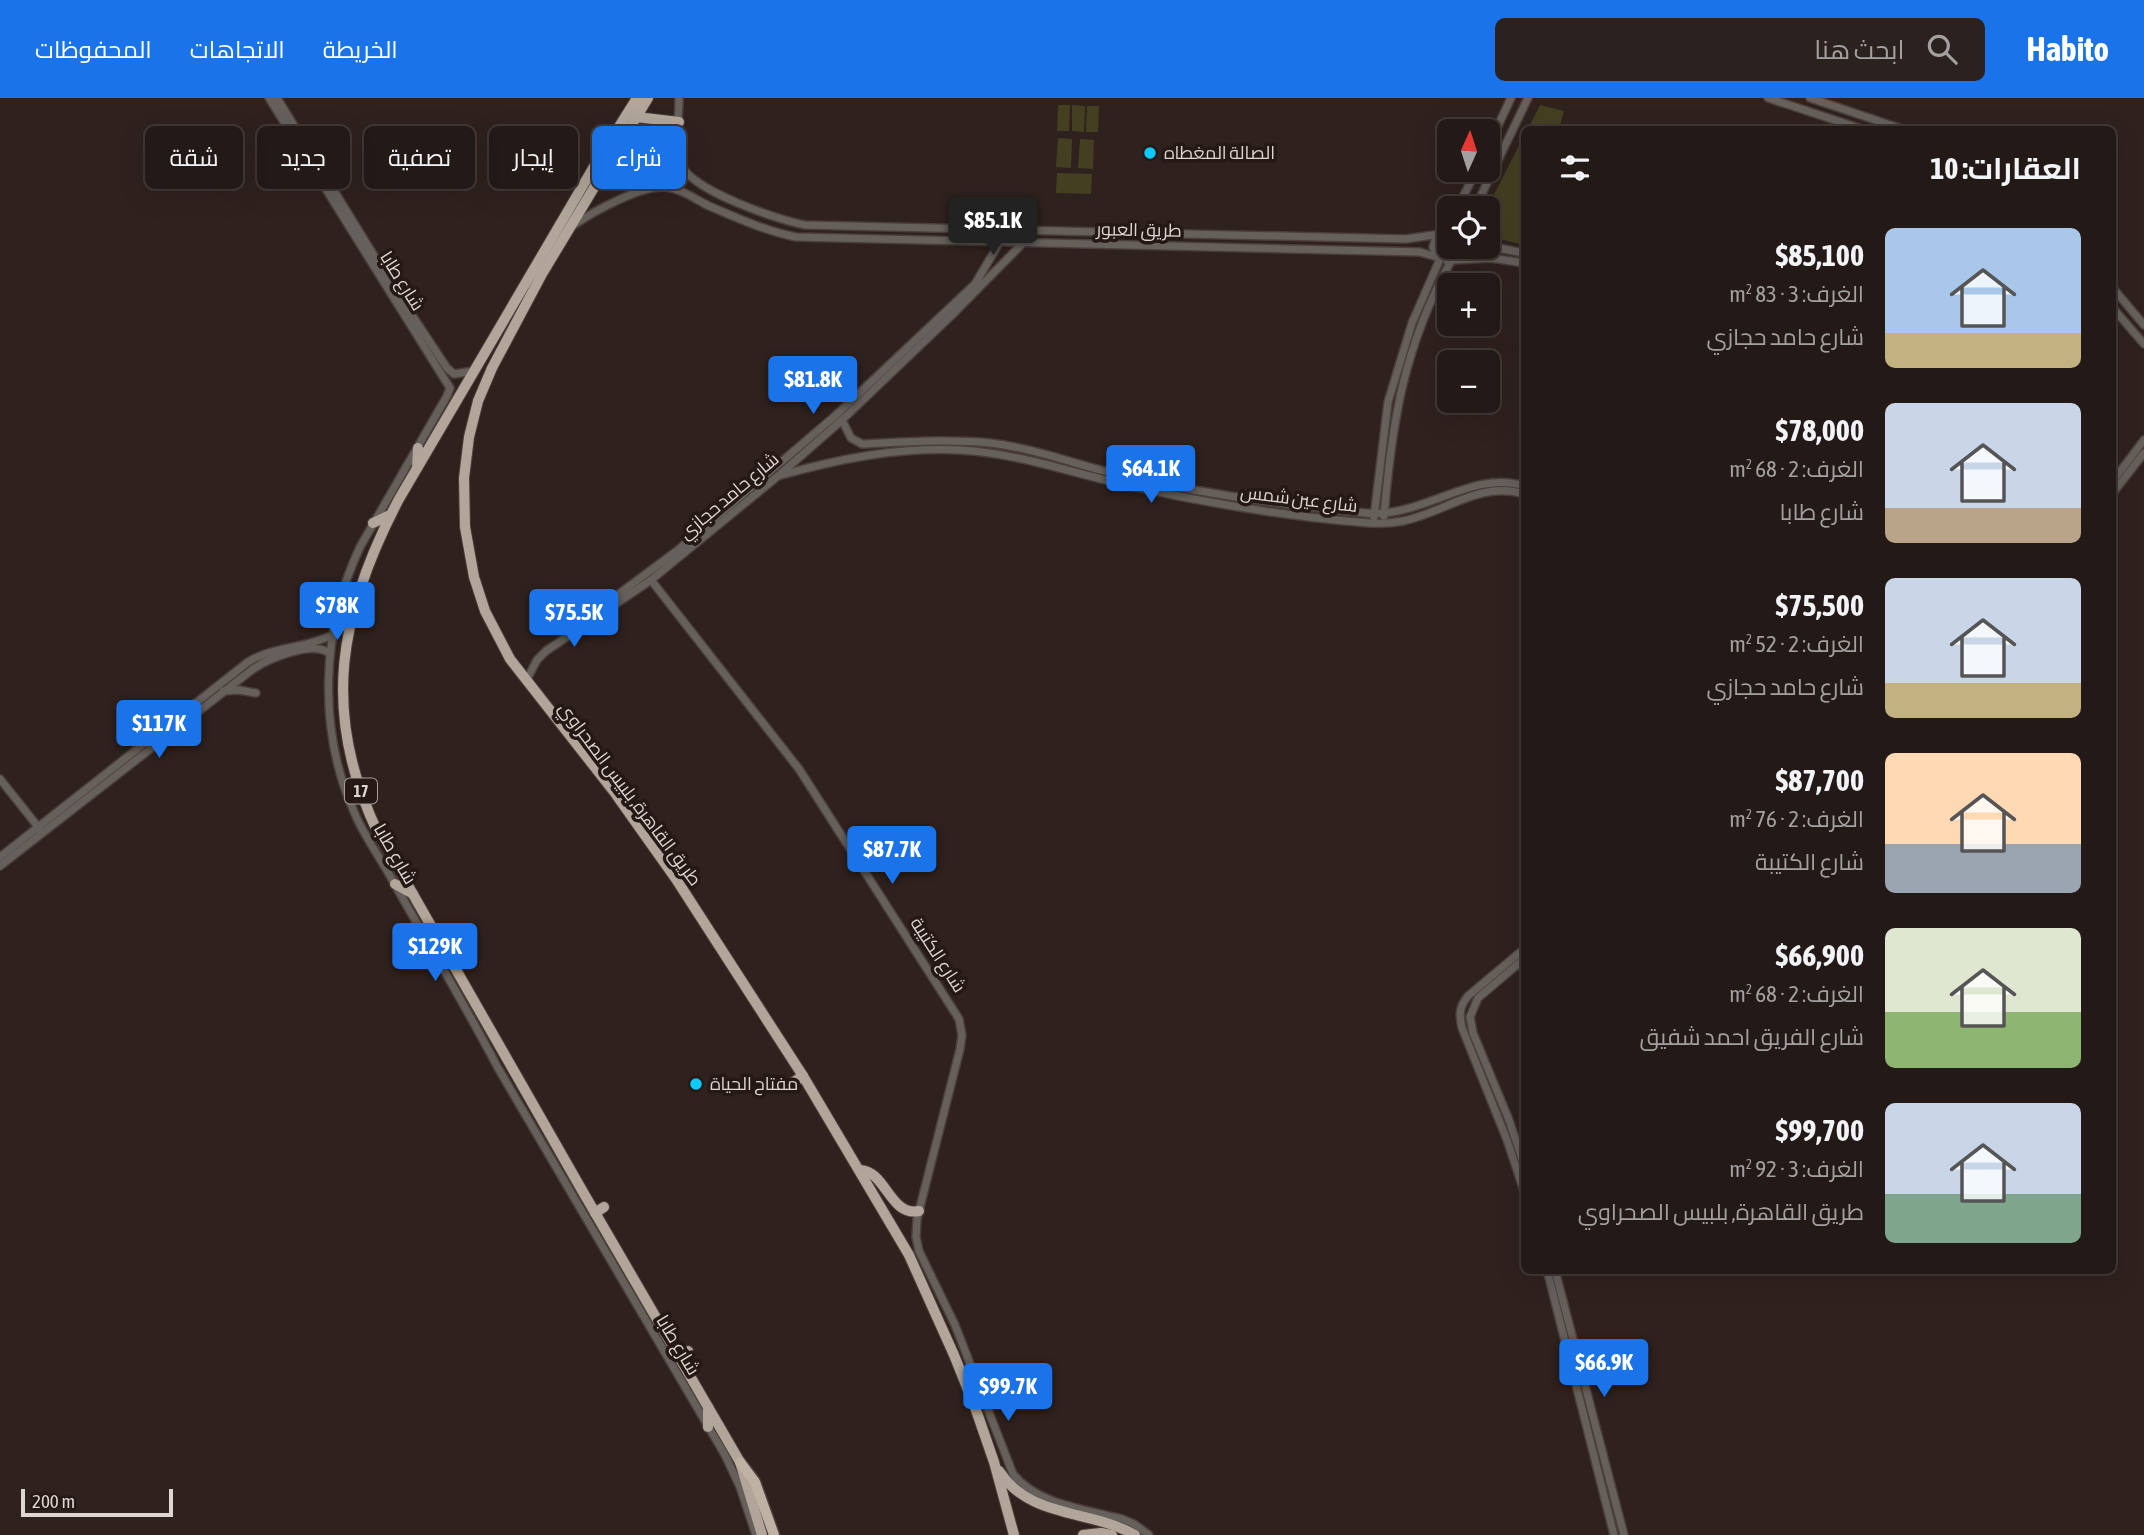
<!DOCTYPE html>
<html lang="ar">
<head>
<meta charset="utf-8">
<style>
	:root { --surface:#231916; --page:#2b221f; --text:#f1f3f6; --muted:#a3a0a1; --line:#403835; --accent:#1a73e8 }
	body { margin:0; font-family:"Asap Condensed",Cairo,sans-serif; background:var(--page); color:var(--text); direction:rtl; height:100vh; display:flex; flex-direction:column; font-size:26px; white-space:nowrap }
	* { box-sizing:border-box; margin:0 }
	p { font-size:23px; color:var(--muted) }
	.icon { flex:none; width:38px; height:38px; fill:none; stroke:currentColor; stroke-width:2; stroke-linecap:round; stroke-linejoin:round }
	.map { position:relative; flex:1; overflow:hidden; direction:ltr }
	.details { position:absolute; left:1521px; top:28px; width:595px; height:1148px; display:flex; flex-direction:column; background:var(--surface); border-radius:10px; box-shadow:0 7px 28px #0002,0 0 0 2px var(--line); direction:rtl }
	.details>* { flex:none }
	.guide { position:absolute; left:21px; top:28px; width:665px; height:63px; direction:rtl; display:flex; gap:14px }
	.needle { width:46px; rotate:3deg }
	.fabs { position:absolute; left:1437px; top:21px; display:grid; gap:14px }
	.fabs a { display:grid; place-items:center; width:63px; height:63px; border-radius:10px; background:var(--surface); box-shadow:0 7px 28px #0002,0 0 0 2px var(--line); font-size:35px }
	.scale { position:absolute; left:21px; bottom:18px; width:152px; box-sizing:border-box; padding-left:7px; border:4px solid #dfd5d3; border-top:0; font-size:19px; line-height:24px; white-space:nowrap; color:#dfd5d3; -webkit-text-stroke:5px #251815; paint-order:stroke }
	.price { position:absolute; translate:-50% -60px; padding:0 16px; border-radius:7px; background:var(--accent); color:#fff; font-size:23px; line-height:46px; filter:drop-shadow(0 2px 4px #0008) }
	.price::after { content:''; position:absolute; left:50%; top:42px; width:21px; height:16px; margin-left:-10px; background:inherit; clip-path:polygon(0 0,100% 0,50% 100%) }
	.price.current { background:#222; color:#fff }
	ul { padding:0; list-style:none }
	li { display:flex; align-items:center; gap:21px; height:175px; padding:0 35px }
	li span { display:grid; place-items:center; flex:none; width:196px; height:140px; border-radius:10px; color:#555 }
	li>.icon { margin-inline-start:auto }
	span .icon { width:84px; height:84px; fill:#fffc; stroke-width:1 }
	li b { font-size:30px }
	h2 { display:flex; justify-content:space-between; align-items:center; height:84px; padding:0 35px; font-size:30px }
	.pill { padding:0 24px; border-radius:10px; background:var(--surface); box-shadow:0 7px 28px #0002,0 0 0 2px var(--line); font-size:24px; line-height:63px }
	.pill.current { background:var(--accent); color:#fff }
	header { display:flex; align-items:center; gap:42px; box-sizing:border-box; height:98px; padding:0 35px; background:var(--accent); color:#fff }
	header strong { font-size:33px }
	nav { display:flex; gap:38px; margin-inline-start:auto; font-size:24px }
	.search { width:490px; height:63px; background:var(--page); display:flex; align-items:center; gap:18px; box-sizing:border-box; padding:0 24px; border-radius:10px; color:var(--muted); font-size:26px }
	.map>svg:first-child { display:block }
	.green { fill:#453f22 }
	.lines { fill:none; stroke-linecap:round; stroke-linejoin:round }
	.tertiary-casing { stroke:#4b3e3b; stroke-width:10 }
	.trunk-casing { stroke:#4b3e3b; stroke-width:12 }
	.motorway-casing { stroke:#4b3e3b; stroke-width:13 }
	.tertiary { stroke:#65605b; stroke-width:7 }
	.trunk { stroke:#b2a69a; stroke-width:10 }
	.motorway { stroke:#bfb2a5; stroke-width:10 }
	.poi-dot { fill:#0dcafa; stroke:#251815; stroke-width:2.5 }
	.labels { text-anchor:middle; stroke-width:7; stroke-linejoin:round; paint-order:stroke }
	.shield { fill:#251815; stroke:#a79c9a; stroke-width:2 }
	.shield-label { font-size:16px; font-weight:bold; fill:#dfd5d3 }
	.poi-label { font-size:18px; fill:#dfd5d3; stroke:#251815; text-anchor:start }
	.street-label { font-size:18px; fill:#dfd5d3; stroke:#251815 }
</style>
</head>
<body>
<header>
<strong>Habito</strong>
<div class="search"><svg class="icon" aria-label="search" viewBox="0 0 24 24"><circle cx="10" cy="10" r="6"/><path d="M15 15l6 6"/></svg>ابحث هنا</div>
<nav><a>الخريطة</a><a>الاتجاهات</a><a>المحفوظات</a></nav>
</header>
<div class="map">
<svg width="2144" height="1437" viewBox="0 0 2144 1437">
	<rect width="100%" height="100%" fill="#2f211e"/>
	<g class="green">
		<path d="M1058 7H1070L1069 33H1057Z"/>
		<path d="M1072 7 1085 8 1084 34 1072 33Z"/>
		<path d="M1540 7 1564 13 1559 31H1528Z"/>
		<path d="M1087 8H1099L1098 34H1086Z"/>
		<path d="M1524 38V147L1488 138 1487 110Z"/>
		<path d="M1058 40 1072 41 1071 70 1056 69Z"/>
		<path d="M1080 41 1094 42 1093 71 1078 70Z"/>
		<path d="M1057 75 1092 76 1091 96 1056 95Z"/>
	</g>
	<g class="lines">
		<defs>
			<g id="tertiary">
				<path d="M269 0 450 290 447 298 360 449C321 532 317 632 355 716 365 740 382 762 394 785 429 847 465 907 498 970L725 1357 740 1389 756 1437"/>
				<path d="M277 0 392 187 447 270 454 276 474 273"/>
				<path d="M679 0C679 20 675 46 681 66 690 92 778 122 805 127L1406 141 1440 136"/>
				<path d="M1768 0 1865 32"/>
				<path d="M1810 0 1905 32"/>
				<path d="M1488 49 1511 0"/>
				<path d="M1457 110 1477 72"/>
				<path d="M1475 110 1528 0"/>
				<path d="M574 127C594 113 640 88 664 89 680 90 695 101 709 108 737 120 766 133 796 139L1420 154 1437 159"/>
				<path d="M1488 148 1524 155"/>
				<path d="M1437 158 1433 149 1436 139 1449 134"/>
				<path d="M1455 162 1491 160 1524 165"/>
				<path d="M1447 163 1458 159 1463 149"/>
				<path d="M2112 189 2144 227"/>
				<path d="M2112 209 2144 246"/>
				<path d="M842 322 851 340 862 346C905 344 948 341 990 345 1035 350 1079 368 1124 378 1204 396 1284 407 1365 415 1422 421 1472 371 1524 388"/>
				<path d="M778 378C838 361 897 349 960 352 1019 355 1074 376 1131 388 1202 404 1273 416 1345 423 1365 425 1384 427 1403 423 1444 415 1481 382 1524 396"/>
				<path d="M2112 384 2144 342"/>
				<path d="M2112 396 2144 355"/>
				<path d="M1384 418C1392 323 1404 248 1451 163"/>
				<path d="M1374 419 1388 304 1412 225 1440 161"/>
				<path d="M651 482 799 671 959 921 962 937 960 951 917 1121 916 1139 919 1153 955 1227 1013 1376C1038 1407 1085 1411 1122 1421L1134 1426 1149 1437"/>
				<path d="M614 508 612 501 678 452 835 318 975 186 1007 132"/>
				<path d="M526 583 537 562 546 553 651 482 778 378 842 322 952 217 1023 145 1026 139 1023 132"/>
				<path d="M223 593 239 592 256 595"/>
				<path d="M0 681 39 730"/>
				<path d="M0 759 248 564C274 548 305 551 332 537"/>
				<path d="M0 768 253 571C268 561 314 541 330 556"/>
				<path d="M1524 851 1468 898C1459 909 1459 917 1462 930L1507 1042 1524 1093"/>
				<path d="M1524 861 1478 900 1470 919 1473 935 1509 1022 1524 1067"/>
				<path d="M1547 1172 1614 1437"/>
				<path d="M1555 1172 1624 1437"/>
			</g>
			<g id="trunk">
				<path d="M637 0 592 72 399 401C339 515 320 614 378 735L583 1094 740 1364 762 1437"/>
				<path d="M648 0 542 176 492 270 478 303 469 339 464 380 465 429 474 479 485 513 510 561 615 695 676 781 803 978 909 1157 954 1257 976 1312 994 1364 1014 1437"/>
				<path d="M636 19 679 24"/>
				<path d="M417 370 418 350"/>
				<path d="M373 425 390 417"/>
				<path d="M395 786 413 796"/>
				<path d="M792 985 803 978"/>
				<path d="M860 1072C886 1073 890 1119 919 1113"/>
				<path d="M595 1115 604 1109"/>
				<path d="M679 1258 688 1253"/>
				<path d="M708 1309V1329"/>
				<path d="M999 1373C1030 1421 1090 1411 1135 1437"/>
				<path d="M1083 1437 1101 1435 1112 1437"/>
			</g>
			<path id="motorway" d="M740 1364 755 1384 774 1437"/>
		</defs>
		<use href="#tertiary" class="tertiary-casing"/>
		<use href="#trunk" class="trunk-casing"/>
		<use href="#motorway" class="motorway-casing"/>
		<use href="#tertiary" class="tertiary"/>
		<use href="#trunk" class="trunk"/>
		<use href="#motorway" class="motorway"/>
	</g>
	<g class="poi-dot">
		<circle cx="1150" cy="55" r="7"/>
		<circle cx="696" cy="986" r="7"/>
	</g>
	<g class="labels">
		<rect class="shield" x="345" y="680.5" width="32" height="25" rx="5"/>
		<g class="shield-label">
			<text x="361" y="699">17</text>
		</g>
		<g class="poi-label">
			<text x="1164" y="61">الصالة المغطاه</text>
			<text x="710" y="992">مفتاح الحياة</text>
		</g>
		<g class="street-label">
			<text transform="translate(1139 132) rotate(1)" y="6">طريق العبور</text>
			<text transform="translate(402 183) rotate(58)" y="6">شارع طابا</text>
			<text transform="translate(729 398) rotate(-40)" y="6">شارع حامد حجازي</text>
			<text transform="translate(1299 401) rotate(7)" y="6">شارع عين شمس</text>
			<text transform="translate(630 696) rotate(53)" y="6">طريق القاهرة, بلبيس الصحراوي</text>
			<text transform="translate(395 756) rotate(60)" y="6">شارع طابا</text>
			<text transform="translate(938 857) rotate(57)" y="6">شارع الكتيبة</text>
			<text transform="translate(678 1247) rotate(59)" y="6">شارع طابا</text>
		</g>
	</g>
</svg>
<div class="fabs">
<a><svg class="needle" viewBox="-14 -14 28 28"><path d="M0-13l5 13h-10z" fill="#e53935"/><path d="M0 13l5-13h-10z" fill="#a3a0a1"/></svg></a>
<a><svg class="icon" aria-label="locate" viewBox="0 0 24 24"><circle cx="12" cy="12" r="6"/><path d="M12 2v4M12 18v4M2 12h4M18 12h4"/></svg></a>
<a>+</a>
<a>−</a>
</div>
<div class="scale">200 m</div>
<b class="price current" style="left:993px;top:159px">$85.1K</b>
<b class="price" style="left:813px;top:318px">$81.8K</b>
<b class="price" style="left:1151px;top:407px">$64.1K</b>
<b class="price" style="left:337px;top:544px">$78K</b>
<b class="price" style="left:574px;top:551px">$75.5K</b>
<b class="price" style="left:159px;top:662px">$117K</b>
<b class="price" style="left:892px;top:788px">$87.7K</b>
<b class="price" style="left:435px;top:885px">$129K</b>
<b class="price" style="left:1604px;top:1301px">$66.9K</b>
<b class="price" style="left:1008px;top:1325px">$99.7K</b>
<div class="guide">
<a class="pill current">شراء</a>
<a class="pill">إيجار</a>
<a class="pill">تصفية</a>
<a class="pill">جديد</a>
<a class="pill">شقة</a>
</div>
<section class="details">
<h2>العقارات: 10<svg class="icon" aria-label="filters" viewBox="0 0 24 24"><path d="M4 7h16M4 17h16"/><circle cx="9" cy="7" r="2"/><circle cx="15" cy="17" r="2"/></svg></h2>
<ul>
<li><span style="background:linear-gradient(#a9c7e8 75%,#c2b280 0)"><svg class="icon" aria-label="home" viewBox="0 0 24 24"><path d="M3 11l9-7 9 7M6 9v11h12V9"/></svg></span><div><b>$85,100</b><p>الغرف: 3 · 83 m²</p><p>شارع حامد حجازي</p></div></li>
<li><span style="background:linear-gradient(#c9d6e8 75%,#b9a48a 0)"><svg class="icon" aria-label="home" viewBox="0 0 24 24"><path d="M3 11l9-7 9 7M6 9v11h12V9"/></svg></span><div><b>$78,000</b><p>الغرف: 2 · 68 m²</p><p>شارع طابا</p></div></li>
<li><span style="background:linear-gradient(#c9d6e8 75%,#c2b280 0)"><svg class="icon" aria-label="home" viewBox="0 0 24 24"><path d="M3 11l9-7 9 7M6 9v11h12V9"/></svg></span><div><b>$75,500</b><p>الغرف: 2 · 52 m²</p><p>شارع حامد حجازي</p></div></li>
<li><span style="background:linear-gradient(#ffd9b3 65%,#9aa5b1 0)"><svg class="icon" aria-label="home" viewBox="0 0 24 24"><path d="M3 11l9-7 9 7M6 9v11h12V9"/></svg></span><div><b>$87,700</b><p>الغرف: 2 · 76 m²</p><p>شارع الكتيبة</p></div></li>
<li><span style="background:linear-gradient(#dfe7d0 60%,#8fb573 0)"><svg class="icon" aria-label="home" viewBox="0 0 24 24"><path d="M3 11l9-7 9 7M6 9v11h12V9"/></svg></span><div><b>$66,900</b><p>الغرف: 2 · 68 m²</p><p>شارع الفريق احمد شفيق</p></div></li>
<li><span style="background:linear-gradient(#c9d6e8 65%,#7fa58c 0)"><svg class="icon" aria-label="home" viewBox="0 0 24 24"><path d="M3 11l9-7 9 7M6 9v11h12V9"/></svg></span><div><b>$99,700</b><p>الغرف: 3 · 92 m²</p><p>طريق القاهرة, بلبيس الصحراوي</p></div></li>
</ul>
</section>
</div>
</body>
</html>
